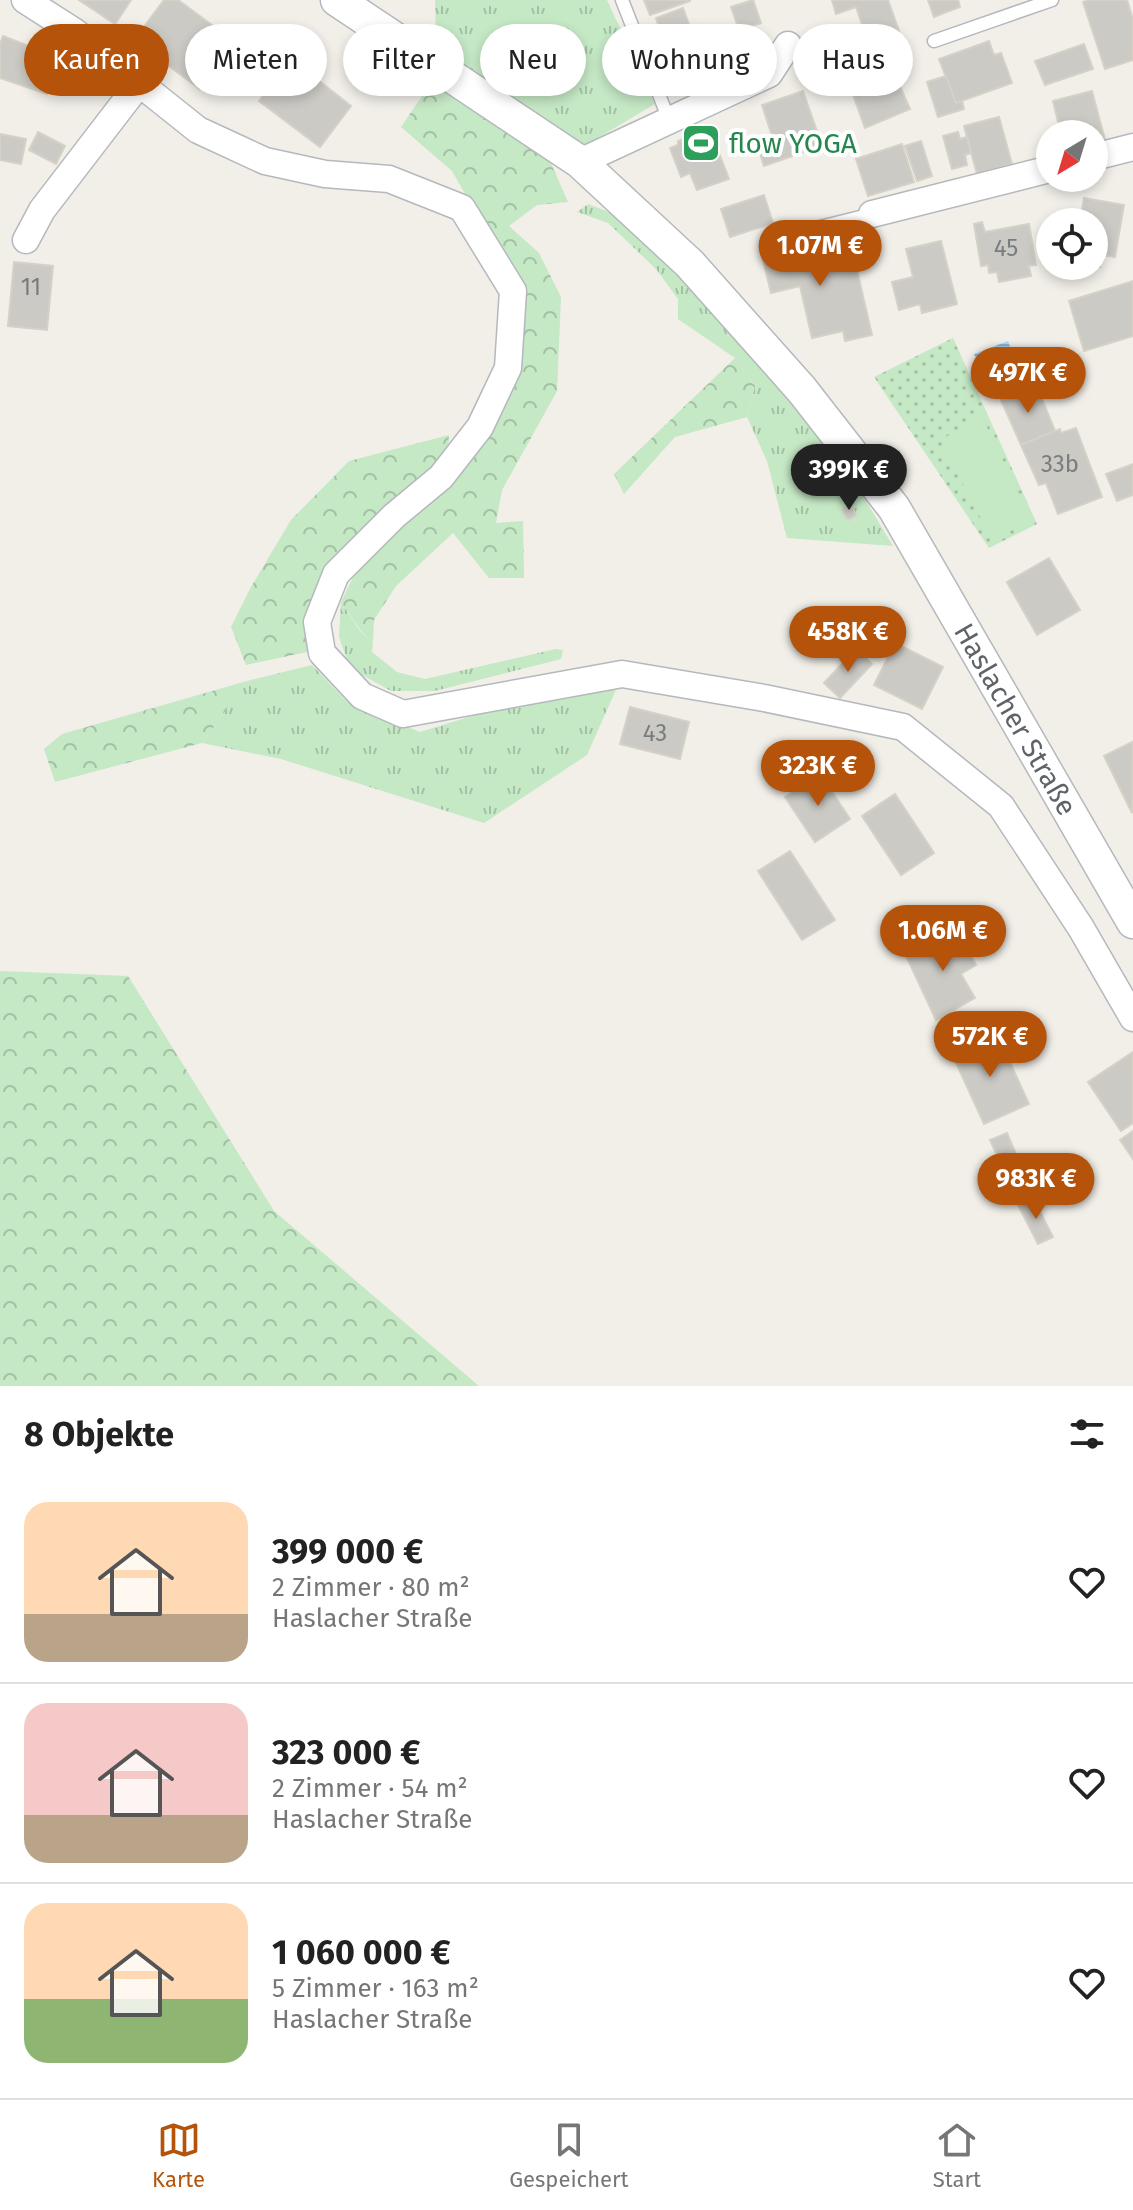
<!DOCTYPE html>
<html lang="de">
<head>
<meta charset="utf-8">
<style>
	:root { --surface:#fff; --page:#f2f2f2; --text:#222; --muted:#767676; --line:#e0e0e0; --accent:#b45309 }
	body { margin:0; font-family:"Fira Sans",sans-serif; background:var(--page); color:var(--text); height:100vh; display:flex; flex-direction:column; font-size:30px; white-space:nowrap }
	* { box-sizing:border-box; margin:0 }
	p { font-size:26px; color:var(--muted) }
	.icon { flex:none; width:44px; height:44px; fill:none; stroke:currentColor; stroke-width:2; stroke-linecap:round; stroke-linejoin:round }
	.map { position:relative; height:1386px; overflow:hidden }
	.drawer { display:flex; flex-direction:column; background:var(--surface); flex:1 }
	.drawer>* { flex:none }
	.top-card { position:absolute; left:24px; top:24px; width:1086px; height:72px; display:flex; gap:16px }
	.needle { width:52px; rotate:218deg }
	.fabs { position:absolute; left:1036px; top:120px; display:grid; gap:16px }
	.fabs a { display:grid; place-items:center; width:72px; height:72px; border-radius:50%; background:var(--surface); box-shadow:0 4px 12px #0003; font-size:40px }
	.price { position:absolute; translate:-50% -68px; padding:0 18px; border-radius:28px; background:var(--accent); color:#fff; font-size:26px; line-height:52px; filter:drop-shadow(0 2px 4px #0008) }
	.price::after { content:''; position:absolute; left:50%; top:48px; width:24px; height:18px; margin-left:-12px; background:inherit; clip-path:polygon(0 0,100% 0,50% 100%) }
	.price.on { background:#222; color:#fff }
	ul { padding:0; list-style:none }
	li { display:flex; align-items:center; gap:24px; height:200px; padding:0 24px }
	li+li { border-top:2px solid var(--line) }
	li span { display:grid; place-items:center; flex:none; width:224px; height:160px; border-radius:24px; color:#555 }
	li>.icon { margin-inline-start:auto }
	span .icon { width:96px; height:96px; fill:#fffc; stroke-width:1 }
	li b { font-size:34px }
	h2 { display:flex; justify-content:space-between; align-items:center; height:96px; padding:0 24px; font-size:34px }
	.tag { padding:0 28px; border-radius:36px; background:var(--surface); box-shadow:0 4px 12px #0003; font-size:28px; line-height:72px }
	.tag.on { background:var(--accent); color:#fff }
	.dock { display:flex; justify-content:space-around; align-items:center; height:112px; border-top:2px solid var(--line); background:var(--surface); font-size:22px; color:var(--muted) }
	.dock a { display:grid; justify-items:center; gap:4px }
	.dock .on { color:var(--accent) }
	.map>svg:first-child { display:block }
	.grass { fill:url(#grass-tufts) }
	.forest { fill:url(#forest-crowns) }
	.park { fill:url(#park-dots) }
	.garden { fill:#c5e8c5 }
	.water { fill:url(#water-rules) }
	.building { fill:#cccac5; stroke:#d6d1c6; stroke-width:2 }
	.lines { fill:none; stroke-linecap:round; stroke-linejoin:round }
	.service-casing { stroke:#b5b8bc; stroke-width:15 }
	.minor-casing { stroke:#b5b8bc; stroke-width:29 }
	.tertiary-casing { stroke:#b5b8bc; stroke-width:35 }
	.service { stroke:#fff; stroke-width:12 }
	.minor { stroke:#fff; stroke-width:26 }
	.tertiary { stroke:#fff; stroke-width:32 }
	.labels { text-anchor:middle; stroke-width:8; stroke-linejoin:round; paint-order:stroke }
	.number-label { font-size:24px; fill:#7a7d7f }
	.leisure-label { font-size:28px; fill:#27864d; stroke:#fff; text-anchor:start }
	.street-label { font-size:28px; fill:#5f6368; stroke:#fff }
</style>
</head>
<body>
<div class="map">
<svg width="1133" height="1386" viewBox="0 0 1133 1386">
	<defs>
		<pattern id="grass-tufts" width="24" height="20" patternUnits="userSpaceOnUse" patternTransform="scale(2)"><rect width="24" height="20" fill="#c5e8c5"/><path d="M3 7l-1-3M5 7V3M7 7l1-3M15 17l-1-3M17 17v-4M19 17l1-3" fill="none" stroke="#a3c0a4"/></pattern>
		<pattern id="forest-crowns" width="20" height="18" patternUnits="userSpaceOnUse" patternTransform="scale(2)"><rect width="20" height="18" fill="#c5e8c5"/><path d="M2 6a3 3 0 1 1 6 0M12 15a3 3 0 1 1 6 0" fill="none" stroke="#a3c0a4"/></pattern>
		<pattern id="park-dots" width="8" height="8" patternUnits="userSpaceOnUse" patternTransform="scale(2)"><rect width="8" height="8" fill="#c5e8c5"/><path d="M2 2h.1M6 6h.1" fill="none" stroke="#a3c0a4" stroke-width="1.8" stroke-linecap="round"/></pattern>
		<pattern id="water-rules" width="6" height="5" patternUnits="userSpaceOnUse" patternTransform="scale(2)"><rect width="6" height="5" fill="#aadaff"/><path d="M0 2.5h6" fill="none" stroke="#8eb4d2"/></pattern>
	</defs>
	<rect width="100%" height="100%" fill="#f1efe8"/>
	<g class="grass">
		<path d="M435 0H607L655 104 579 149 436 44Z"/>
		<path d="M588 204 614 214 697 294 769 368 846 468 893 546 787 538 767 461 747 417 755 386 735 358 678 319V299L656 269 608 223 577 212Z"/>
		<path d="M341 602 360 631 373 642 372 652 397 672 425 679 556 649 563 650 561 659 435 691H391L350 668 339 637Z"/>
		<path d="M312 665 347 702 420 732 524 700 618 685 587 755 484 823 281 759 202 743 247 681Z"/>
	</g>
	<g class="forest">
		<path d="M435 77 550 161 568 202 537 205 509 226 539 253 561 297 557 391 502 490 496 523 523 521 524 578H489L453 533 396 586 374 620 373 642 361 631 341 602 361 561 485 442 508 398 521 345 468 199 452 171 401 127Z"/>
		<path d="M735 358 755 386 747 417 675 437 624 494 614 474Z"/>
		<path d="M449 435 448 457 307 626V652L246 665 231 627 251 587 291 520 349 461Z"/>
		<path d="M247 681 202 743 55 782 44 749 62 734Z"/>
		<path d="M0 971 128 976 274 1211 479 1386H0Z"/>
	</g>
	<path class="park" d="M953 338 1037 524 989 548 874 377Z"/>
	<path class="garden" d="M982 417 1032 520 992 540 940 440Z"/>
	<path class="water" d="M1008 341 1015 360 982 372 974 354Z"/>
	<g class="building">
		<path d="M79 0H131L115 24Z"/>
		<path d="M164 0H178L235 42 200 89 134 40Z"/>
		<path d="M644 0H690V1L650 15Z"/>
		<path d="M753 0 761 23 739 30 731 7Z"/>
		<path d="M832 0H888L899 31 868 42 856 7 836 14Z"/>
		<path d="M928 0H958L960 7 934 17Z"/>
		<path d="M1090 0H1127L1133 19V60L1105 69 1083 2Z"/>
		<path d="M683 8 690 27 662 37 656 18Z"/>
		<path d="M696 25 706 50 661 65 656 54 660 52 655 39Z"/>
		<path d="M278 31 313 57 304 69 351 106 320 147 259 101 271 85 250 69Z"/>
		<path d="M3 36 62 59 47 94 0 78V44Z"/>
		<path d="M989 41 994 55 1001 53 1012 83 956 103 939 59Z"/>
		<path d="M1084 44 1093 69 1045 85 1035 61Z"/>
		<path d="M706 50 715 75 673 90 668 77 665 78 661 65Z"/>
		<path d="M886 57 895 75 866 87 859 68Z"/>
		<path d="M895 75 910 109 865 128 852 92Z"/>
		<path d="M946 76 956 103 962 101 964 109 938 117 927 82Z"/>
		<path d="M803 91 822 146 764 166 756 141 772 136 762 105Z"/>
		<path d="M1092 91 1105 140 1094 143V134H1061L1053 101Z"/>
		<path d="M999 117 1012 164 977 174 964 126Z"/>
		<path d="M710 130 729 179 697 190 690 173 681 177 670 148 678 145V141Z"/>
		<path d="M38 132 65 146 56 164 29 150Z"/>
		<path d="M958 132 960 139 967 137 971 153 965 155 967 165 952 169 943 136Z"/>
		<path d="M0 134 26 139 21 164 0 160Z"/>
		<path d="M921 141 932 176 917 181 905 146Z"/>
		<path d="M902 144 914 182 868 196 856 159Z"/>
		<path d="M764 195 773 223 730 237 721 209Z"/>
		<path d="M1084 198 1124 205 1115 257 1102 255 1100 267 1094 266V222H1080Z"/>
		<path d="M982 222 985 232 1029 224 1036 265 1029 266 1031 276 999 282 997 272 989 273 988 265 981 266 974 224Z"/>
		<path d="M807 237 813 262 853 253 872 335 845 341 843 331 812 338 800 286 771 293 760 247Z"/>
		<path d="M941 241 957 304 922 313 920 304 899 310 892 282 913 277 906 249Z"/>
		<path d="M14 262 53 266 47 330 8 326Z"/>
		<path d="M1133 281V336L1084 351 1069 301Z"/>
		<path d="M1036 384 1055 431 1021 445 1001 400Z"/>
		<path d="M1076 428 1102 497 1058 514 1046 483 1039 485 1021 445 1060 429 1061 433Z"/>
		<path d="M1133 464V495L1117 501 1106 474Z"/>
		<path d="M851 505 856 515 848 520 842 510Z"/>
		<path d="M1049 558 1080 610 1037 635 1007 582Z"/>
		<path d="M895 643 943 667 922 709 874 685Z"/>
		<path d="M856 649 872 664 840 698 824 683Z"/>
		<path d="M630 707 689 722 680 759 620 744Z"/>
		<path d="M1132 742 1133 744 1132 813 1104 756Z"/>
		<path d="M820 774 850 819 815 842 785 797Z"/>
		<path d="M895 794 934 853 901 875 862 816Z"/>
		<path d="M790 851 835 920 802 940 758 871Z"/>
		<path d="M955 928 976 965 961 974 975 998 936 1020 906 956Z"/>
		<path d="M997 1034 1029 1104 984 1124 952 1054Z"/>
		<path d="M1133 1052V1123L1121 1131 1088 1082Z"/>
		<path d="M1133 1131V1159L1120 1140Z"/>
		<path d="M1007 1133 1022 1168 1006 1175 990 1140Z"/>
		<path d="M1033 1198 1053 1237 1038 1244 1018 1205Z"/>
	</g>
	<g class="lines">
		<defs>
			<g id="service">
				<path d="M622 0 669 120"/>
				<path d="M934 41 1052 0"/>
				<path d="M804 231 872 214"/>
			</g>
			<g id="minor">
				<path d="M25 0 75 32 198 130 265 161 325 174 389 179 462 208 513 291 508 368 480 427 441 477 394 516 336 574 317 622 322 653 362 696 403 714 622 674 764 698 903 727 1001 806 1081 928 1133 1018"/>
				<path d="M1094 157 1133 147"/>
				<path d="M580 162 769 74 788 45"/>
				<path d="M872 214 1050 169"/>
				<path d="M26 240 42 210 138 85"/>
			</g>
			<g id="tertiary">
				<path id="s1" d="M337 0 580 162 690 264 802 390 894 508 1133 922"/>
			</g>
		</defs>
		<use href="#service" class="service-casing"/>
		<use href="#minor" class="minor-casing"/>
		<use href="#tertiary" class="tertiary-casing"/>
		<use href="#service" class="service"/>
		<use href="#minor" class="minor"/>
		<use href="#tertiary" class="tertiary"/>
	</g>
	<defs>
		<symbol id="stadium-square" viewBox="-11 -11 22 22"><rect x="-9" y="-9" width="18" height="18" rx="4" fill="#2e9e5b" stroke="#fff"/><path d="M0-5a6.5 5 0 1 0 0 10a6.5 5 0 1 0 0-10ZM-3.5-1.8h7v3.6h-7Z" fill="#fff"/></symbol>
	</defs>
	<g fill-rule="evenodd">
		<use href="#stadium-square" x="679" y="121" width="44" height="44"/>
	</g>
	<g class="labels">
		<g class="number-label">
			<text x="1006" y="256">45</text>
			<text x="31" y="295">11</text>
			<text x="1060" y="472">33b</text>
			<text x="655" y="741">43</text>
		</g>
		<g class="leisure-label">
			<text x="729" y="153">flow YOGA</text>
		</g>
		<g class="street-label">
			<text dy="10" stroke="none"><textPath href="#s1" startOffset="1004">Haslacher Straße</textPath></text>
		</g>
	</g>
</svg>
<div class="fabs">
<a><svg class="needle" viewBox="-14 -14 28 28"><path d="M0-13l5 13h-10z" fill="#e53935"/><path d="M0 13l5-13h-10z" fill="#767676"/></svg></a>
<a><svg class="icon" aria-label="locate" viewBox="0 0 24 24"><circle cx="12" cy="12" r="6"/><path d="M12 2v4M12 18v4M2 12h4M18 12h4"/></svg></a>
</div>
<b class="price" style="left:820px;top:288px">1.07M €</b>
<b class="price" style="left:1028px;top:415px">497K €</b>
<b class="price on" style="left:849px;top:512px">399K €</b>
<b class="price" style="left:848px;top:674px">458K €</b>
<b class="price" style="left:818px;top:808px">323K €</b>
<b class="price" style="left:943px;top:973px">1.06M €</b>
<b class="price" style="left:990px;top:1079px">572K €</b>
<b class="price" style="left:1036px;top:1221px">983K €</b>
<div class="top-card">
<a class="tag on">Kaufen</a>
<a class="tag">Mieten</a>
<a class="tag">Filter</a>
<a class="tag">Neu</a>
<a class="tag">Wohnung</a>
<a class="tag">Haus</a>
</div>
</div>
<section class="drawer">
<h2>8 Objekte<svg class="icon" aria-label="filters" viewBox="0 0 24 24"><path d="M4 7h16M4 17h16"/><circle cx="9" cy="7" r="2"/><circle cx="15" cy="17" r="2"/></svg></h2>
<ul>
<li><span style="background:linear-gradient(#ffd9b3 70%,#b9a48a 0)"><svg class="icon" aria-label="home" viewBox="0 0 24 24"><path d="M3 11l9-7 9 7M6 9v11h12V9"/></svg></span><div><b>399 000 €</b><p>2 Zimmer · 80 m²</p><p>Haslacher Straße</p></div><svg class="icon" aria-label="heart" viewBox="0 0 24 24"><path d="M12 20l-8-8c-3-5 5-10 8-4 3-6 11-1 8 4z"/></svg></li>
<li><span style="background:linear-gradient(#f6c9c9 70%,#b9a48a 0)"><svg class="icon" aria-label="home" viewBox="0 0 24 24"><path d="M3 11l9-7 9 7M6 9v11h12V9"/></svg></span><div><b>323 000 €</b><p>2 Zimmer · 54 m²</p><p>Haslacher Straße</p></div><svg class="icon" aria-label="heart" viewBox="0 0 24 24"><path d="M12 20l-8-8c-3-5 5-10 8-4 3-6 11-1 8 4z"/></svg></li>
<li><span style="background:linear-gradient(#ffd9b3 60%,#8fb573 0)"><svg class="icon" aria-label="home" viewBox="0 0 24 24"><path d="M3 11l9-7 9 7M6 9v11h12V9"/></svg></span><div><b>1 060 000 €</b><p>5 Zimmer · 163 m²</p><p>Haslacher Straße</p></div><svg class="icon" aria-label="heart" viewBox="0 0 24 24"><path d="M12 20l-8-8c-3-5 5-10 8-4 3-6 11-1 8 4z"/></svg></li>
</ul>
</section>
<nav class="dock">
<a class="on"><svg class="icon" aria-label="map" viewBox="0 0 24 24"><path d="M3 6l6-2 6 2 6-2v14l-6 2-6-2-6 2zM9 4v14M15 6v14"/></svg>Karte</a>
<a><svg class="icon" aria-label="saved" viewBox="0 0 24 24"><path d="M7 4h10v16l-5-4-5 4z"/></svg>Gespeichert</a>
<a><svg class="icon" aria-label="home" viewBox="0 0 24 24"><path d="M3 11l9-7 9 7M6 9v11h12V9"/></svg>Start</a>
</nav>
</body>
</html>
